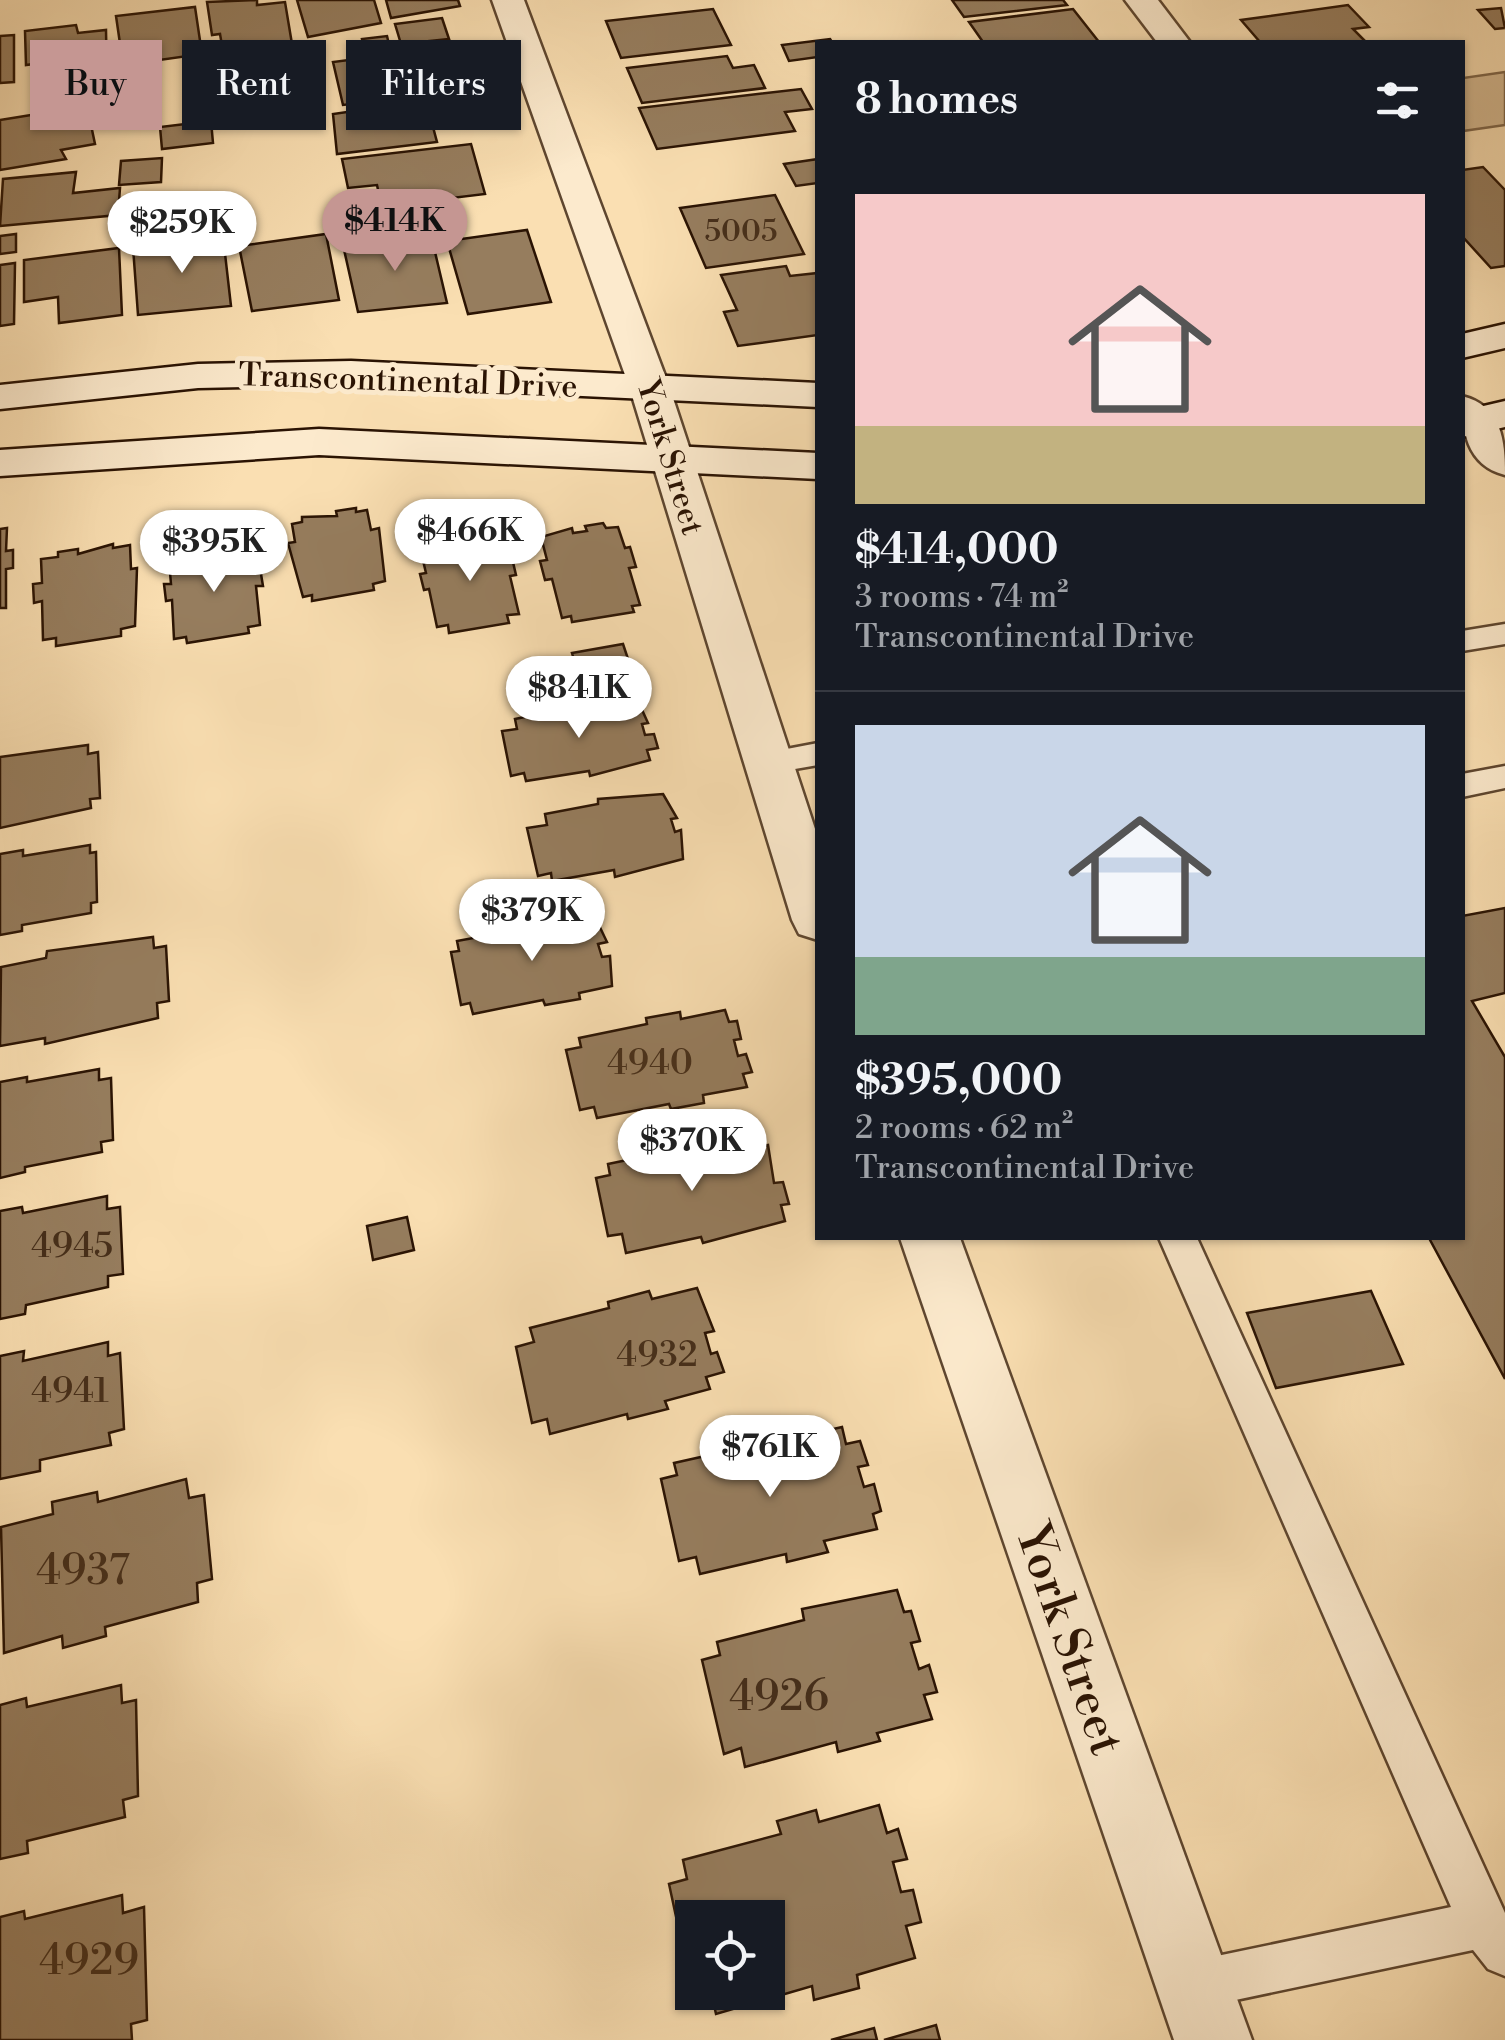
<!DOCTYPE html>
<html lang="en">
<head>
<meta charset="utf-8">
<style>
	:root { --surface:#171b24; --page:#20242c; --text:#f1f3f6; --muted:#9ea1a6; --line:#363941; --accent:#c59692 }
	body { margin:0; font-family:"Libre Bodoni",serif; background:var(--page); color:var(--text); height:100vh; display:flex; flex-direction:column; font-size:38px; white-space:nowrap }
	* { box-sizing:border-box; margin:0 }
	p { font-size:32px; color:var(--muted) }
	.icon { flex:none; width:55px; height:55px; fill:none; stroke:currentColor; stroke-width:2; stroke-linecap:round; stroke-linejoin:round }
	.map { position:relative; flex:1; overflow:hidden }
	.panel { position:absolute; left:815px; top:40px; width:650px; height:1200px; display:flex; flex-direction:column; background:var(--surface); border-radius:0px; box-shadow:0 2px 8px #0004 }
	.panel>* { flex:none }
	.banner { position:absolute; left:30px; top:40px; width:635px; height:90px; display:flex; gap:20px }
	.tools { position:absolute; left:675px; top:1900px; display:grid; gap:20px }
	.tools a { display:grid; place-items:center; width:110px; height:110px; border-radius:0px; background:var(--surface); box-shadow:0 2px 8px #0004; font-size:50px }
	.price { position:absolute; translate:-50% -85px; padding:0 22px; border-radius:35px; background:#fff; color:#222; font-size:32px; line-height:65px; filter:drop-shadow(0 2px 5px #0008) }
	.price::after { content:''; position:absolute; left:50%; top:60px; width:30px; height:22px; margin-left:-15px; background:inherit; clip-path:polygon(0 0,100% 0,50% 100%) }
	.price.selected { background:var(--accent); color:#111 }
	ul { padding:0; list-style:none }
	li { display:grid; align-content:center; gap:20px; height:530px; padding:0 40px }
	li+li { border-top:2px solid var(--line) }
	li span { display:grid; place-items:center; height:310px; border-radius:0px; color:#555 }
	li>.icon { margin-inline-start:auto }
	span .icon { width:180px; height:180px; fill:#fffc; stroke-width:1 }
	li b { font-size:42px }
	h2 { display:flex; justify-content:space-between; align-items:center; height:120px; padding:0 40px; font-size:42px }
	.chip { padding:0 35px; border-radius:0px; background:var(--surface); box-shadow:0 2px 8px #0004; font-size:35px; line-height:90px }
	.chip.selected { background:var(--accent); color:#111 }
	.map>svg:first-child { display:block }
	.green { fill:#d7bc94; stroke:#80684c; stroke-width:2.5 }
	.building { fill:#967d5e; stroke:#2a1303; stroke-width:2.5 }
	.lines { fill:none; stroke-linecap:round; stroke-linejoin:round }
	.lane-casing { stroke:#5e462f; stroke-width:5 }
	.street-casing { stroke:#5e462f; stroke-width:5 }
	.secondary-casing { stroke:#2a1303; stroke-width:5 }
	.lane { fill:#fceacd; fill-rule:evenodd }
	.street { fill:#fceacd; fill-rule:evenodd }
	.secondary { fill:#fceacd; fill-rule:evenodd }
	.labels { text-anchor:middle; stroke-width:10; stroke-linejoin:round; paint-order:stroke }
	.far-number-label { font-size:30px; fill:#452e1a }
	.far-street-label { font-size:32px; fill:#2a1303; stroke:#fceacd }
	.number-label { font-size:35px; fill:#452e1a }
	.near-number-label { font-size:42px; fill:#452e1a }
	.near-street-label { font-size:48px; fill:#2a1303; stroke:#fceacd }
</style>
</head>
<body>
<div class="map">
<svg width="1505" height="2040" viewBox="0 0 1505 2040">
	<rect width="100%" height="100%" fill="#fadfb2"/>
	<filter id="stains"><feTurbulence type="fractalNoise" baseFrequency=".002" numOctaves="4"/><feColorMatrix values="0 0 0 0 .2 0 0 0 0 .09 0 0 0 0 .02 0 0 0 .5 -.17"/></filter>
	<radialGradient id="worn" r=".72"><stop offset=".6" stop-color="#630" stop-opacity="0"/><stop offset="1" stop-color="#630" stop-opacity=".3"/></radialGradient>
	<path class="green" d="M1505 72V125L1463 131V78Z"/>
	<g class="building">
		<path d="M257 0V5L285 2 293 50 224 57 220 34 212 35 207 2Z"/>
		<path d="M297 0H374L381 23 308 37Z"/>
		<path d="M386 0H458L460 6 391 18Z"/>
		<path d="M952 0H1063L1067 5 964 17Z"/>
		<path d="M1348 5 1369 27 1353 29 1366 42H1260L1241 20Z"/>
		<path d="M195 7 202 54 159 60 160 67 124 71 116 16Z"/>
		<path d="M1501 8 1505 28 1495 29 1478 10Z"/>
		<path d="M713 9 731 45 621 58 606 21Z"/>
		<path d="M1073 9 1099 42H983L969 22Z"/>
		<path d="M442 18 449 39 401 44 395 24Z"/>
		<path d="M76 25 78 33 106 30 107 87 36 95 34 64 26 65 25 31Z"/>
		<path d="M14 35V82L0 83V36Z"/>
		<path d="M387 36 390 49 365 52 362 39Z"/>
		<path d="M830 39 832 42H818V57L789 61 782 45Z"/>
		<path d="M450 47 462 85 377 95 378 101 343 105 333 62Z"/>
		<path d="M727 56 733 68 754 65 765 88 642 103 627 68Z"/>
		<path d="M801 89 812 109 785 112 795 131 657 149 639 108Z"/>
		<path d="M466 95 474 122 433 127 437 142 337 154 333 114Z"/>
		<path d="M87 106 95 144 61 150 66 159 0 170V120Z"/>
		<path d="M211 121 213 143 162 149 160 127Z"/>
		<path d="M471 144 485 194 411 203 409 195 380 199 377 185 348 188 342 159Z"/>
		<path d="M162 158 161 182 119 185 121 161Z"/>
		<path d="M818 159V183L796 186 784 164Z"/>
		<path d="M1483 167 1505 190V266L1491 268 1462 236V170Z"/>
		<path d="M76 172 73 193 120 188 118 215 0 226 3 179Z"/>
		<path d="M775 195 804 254 706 268 680 208Z"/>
		<path d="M371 211 434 212 431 226H367Z"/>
		<path d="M527 230 551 302 468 314 447 241Z"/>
		<path d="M16 234V252L0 254V236Z"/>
		<path d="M326 234 339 300 252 311 239 246Z"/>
		<path d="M431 235 447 303 358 312 343 245Z"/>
		<path d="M223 236 231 306 138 315 133 247Z"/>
		<path d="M119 248 122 315 59 323 58 297 24 302V260Z"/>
		<path d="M15 263 14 324 0 326V265Z"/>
		<path d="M786 266 790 276 818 273V335L738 346 724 312 737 310 721 275Z"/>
		<path d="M356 508V512L367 510 371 530 379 528 385 581 373 584 374 590 312 601V595L303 597 288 543 295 542 292 524 302 522V517L337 516 336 511Z"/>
		<path d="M603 523 606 528 618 527 625 548 630 547 636 567 629 568 640 605 632 606 634 612 572 622 571 616 562 618 552 579 545 580 540 561 547 560 541 537 572 528 573 533 587 531 585 526Z"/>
		<path d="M7 528 6 551 13 550V568L6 569V608H0V529Z"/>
		<path d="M488 536 490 542 500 540 505 559 512 558 516 575 510 576 519 614 507 615 509 623 449 633 448 625 437 627 429 589 424 590 420 574 426 573 421 552 456 541 457 546 468 544 467 539Z"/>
		<path d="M113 544V548L130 545 131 569 137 568 135 626 121 629V636L56 646V638L43 640 42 601 34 603 33 584 42 583 41 559 58 557V552L78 549V554Z"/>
		<path d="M240 547V552L250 550 252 569 260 568 263 586H256L260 625 248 627 249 633 187 643 186 637 174 639 172 600 166 601 164 584H171L169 561Z"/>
		<path d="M623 644 634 677 582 686 572 653Z"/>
		<path d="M602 701 603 707 638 701 648 723 642 724 645 735 654 734 658 748 647 750 650 760 590 776 589 771 526 781 524 773 511 776 502 731 517 729 515 719Z"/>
		<path d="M88 745V754L98 752 100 798 90 799 91 808 0 828V757Z"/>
		<path d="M663 794 677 818 671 819 675 832 681 830 683 859 615 877 614 870 552 881 551 873 538 876 527 828 547 825 545 814 598 804V799Z"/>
		<path d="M90 845V853L96 852 97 902 91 903V913L22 925V931L0 935V854L23 850V856Z"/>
		<path d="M1505 908V993L1472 1001 1505 1057V1379L1429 1238H1462V916Z"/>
		<path d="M555 915 556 922 594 915 607 942 598 944 602 957 610 956 612 986 579 993 580 999 545 1005 543 1000 473 1014 470 1003 461 1005 451 952 459 951 457 941 528 928 526 920Z"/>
		<path d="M153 937 154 948 166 946 169 1001 157 1003 158 1018 45 1044V1038L0 1046 1 967 46 958 47 951Z"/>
		<path d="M725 1010 729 1022 737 1021 741 1039 734 1040 738 1056 746 1054 752 1072 743 1074 747 1087 703 1095 704 1103 671 1109 669 1104 597 1118 594 1107 580 1110 566 1050 581 1047 579 1038 647 1024 646 1018 680 1012 681 1019Z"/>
		<path d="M99 1069V1080L111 1078 113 1140 101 1142 102 1152 25 1167V1172L0 1178V1082L27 1077V1082Z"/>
		<path d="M760 1134 763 1146 768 1145 774 1183 783 1182 789 1204 781 1205 785 1221 703 1243 701 1237 626 1253 622 1234 608 1236 596 1178 610 1175 608 1164 680 1149 678 1143 712 1137 715 1144Z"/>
		<path d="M107 1196V1209L120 1207 123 1274 108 1276V1287L26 1305 25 1314 0 1319V1211L22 1207 23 1213Z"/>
		<path d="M407 1217 414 1250 373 1260 367 1226Z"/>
		<path d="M697 1288 714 1331 705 1333 711 1354 717 1352 724 1372 706 1377 710 1389 665 1401 668 1409 628 1419 627 1414 550 1434 547 1419 532 1423 516 1347 534 1342 530 1328 609 1308 608 1302 649 1291 652 1299Z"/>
		<path d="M1371 1291 1403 1364 1276 1388 1247 1313Z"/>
		<path d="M108 1342V1356L120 1353 124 1429 109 1433 111 1445 40 1460V1471L0 1479V1356L24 1351 23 1361Z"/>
		<path d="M791 1426 794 1438 842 1427 846 1444 860 1441 868 1465 858 1467 864 1487 874 1484 881 1511 873 1514 877 1529 824 1541 828 1552 787 1562 786 1554 700 1574 696 1557 679 1561 661 1479 677 1475 674 1463 759 1444 757 1434Z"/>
		<path d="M186 1479 189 1498 204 1495 212 1579 197 1583 198 1602 105 1627 106 1636 63 1648 62 1636 4 1653 1 1527 53 1514 52 1502 97 1492 98 1502Z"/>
		<path d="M897 1590 904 1612 911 1611 920 1641 911 1643 919 1669 929 1665 937 1692 924 1695 932 1719 877 1733 880 1741 838 1752 836 1742 745 1767 741 1748 724 1754 702 1660 720 1655 717 1642 804 1620 802 1609Z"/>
		<path d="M121 1685 122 1703 136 1700 138 1796 123 1800 125 1817 27 1841 28 1853 0 1859V1705L26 1698 27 1707Z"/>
		<path d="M879 1805 887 1833 898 1829 907 1859 893 1862 901 1892 913 1890 921 1922 906 1926 915 1958 857 1975 859 1988 814 2000 812 1986 716 2014 711 1992H768V1918H692V1991L669 1884 687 1879 683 1860 781 1834 777 1821 816 1810 819 1822Z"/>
		<path d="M122 1895 123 1913 144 1907 147 2020 131 2024 132 2040H0V1917L24 1911 25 1919Z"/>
		<path d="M936 2025 940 2040H884Z"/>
		<path d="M874 2028 877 2040H831Z"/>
	</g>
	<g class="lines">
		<defs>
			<g id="lane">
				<path d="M1505 624V644L1462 651V631Z"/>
				<path d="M818 743V765L766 774 755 771 750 763 755 755Z"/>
				<path d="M1505 766V788L1462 797V774Z"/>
				<path d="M1159 1238H1197L1505 1913V1976L1488 1969 1473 1950 1193 2009 1176 2002 1169 1985 1176 1968 1193 1961 1451 1907Z"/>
			</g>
			<g id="street">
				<path d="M492 0H524L670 389 818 838V940L799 934 792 920 630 389Z"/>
				<path d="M1125 0H1158L1190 42H1157Z"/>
				<path d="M1462 396C1502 406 1505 441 1505 475 1466 465 1462 430 1462 396Z"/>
				<path d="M900 1238H960L1252 2040H1174Z"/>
			</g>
			<g id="secondary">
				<path d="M1505 324V348L1462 358V334Z"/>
				<path d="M351 361 818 383V407L351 385 198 388 0 409V385L198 364Z"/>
				<path d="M1505 401V427L1462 437V411Z"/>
				<path d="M319 429 818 453V479L319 455 0 476V450Z"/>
			</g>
		</defs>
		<use href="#lane" class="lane-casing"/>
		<use href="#street" class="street-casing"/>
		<use href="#secondary" class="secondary-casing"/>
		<use href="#lane" class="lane"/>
		<use href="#street" class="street"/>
		<use href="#secondary" class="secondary"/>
	</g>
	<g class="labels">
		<g class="far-number-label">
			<text x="741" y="241">5005</text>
		</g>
		<g class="far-street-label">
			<text transform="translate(408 380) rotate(2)" y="11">Transcontinental Drive</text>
			<text transform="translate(671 457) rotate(73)" y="11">York Street</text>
		</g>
		<g class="number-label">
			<text x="650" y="1074">4940</text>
			<text x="72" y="1257">4945</text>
			<text x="657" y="1366">4932</text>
			<text x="70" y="1402">4941</text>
		</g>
		<g class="near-number-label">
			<text x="83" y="1584">4937</text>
			<text x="779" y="1710">4926</text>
			<text x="89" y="1974">4929</text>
		</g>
		<g class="near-street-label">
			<text transform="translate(1071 1639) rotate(71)" y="17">York Street</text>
		</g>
	</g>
	<rect width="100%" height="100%" filter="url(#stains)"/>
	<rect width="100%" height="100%" fill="url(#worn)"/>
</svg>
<div class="tools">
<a><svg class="icon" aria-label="locate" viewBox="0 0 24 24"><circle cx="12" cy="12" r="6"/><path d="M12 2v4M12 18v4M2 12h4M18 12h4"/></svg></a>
</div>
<b class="price selected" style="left:395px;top:274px">$414K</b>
<b class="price" style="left:182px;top:276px">$259K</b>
<b class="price" style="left:470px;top:584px">$466K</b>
<b class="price" style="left:214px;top:595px">$395K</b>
<b class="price" style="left:579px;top:741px">$841K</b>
<b class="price" style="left:532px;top:964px">$379K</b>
<b class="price" style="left:692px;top:1194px">$370K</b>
<b class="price" style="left:770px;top:1500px">$761K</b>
<div class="banner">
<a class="chip selected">Buy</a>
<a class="chip">Rent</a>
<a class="chip">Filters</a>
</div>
<section class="panel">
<h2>8 homes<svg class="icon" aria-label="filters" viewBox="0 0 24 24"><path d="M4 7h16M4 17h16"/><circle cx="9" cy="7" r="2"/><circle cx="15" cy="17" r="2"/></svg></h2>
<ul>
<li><span style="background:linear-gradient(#f6c9c9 75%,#c2b280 0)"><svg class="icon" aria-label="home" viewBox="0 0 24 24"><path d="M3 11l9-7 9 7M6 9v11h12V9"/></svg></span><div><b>$414,000</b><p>3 rooms · 74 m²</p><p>Transcontinental Drive</p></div></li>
<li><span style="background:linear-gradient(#c9d6e8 75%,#7fa58c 0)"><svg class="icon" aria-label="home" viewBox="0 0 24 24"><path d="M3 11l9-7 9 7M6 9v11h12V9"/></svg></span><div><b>$395,000</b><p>2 rooms · 62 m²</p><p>Transcontinental Drive</p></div></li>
</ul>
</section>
</div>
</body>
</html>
